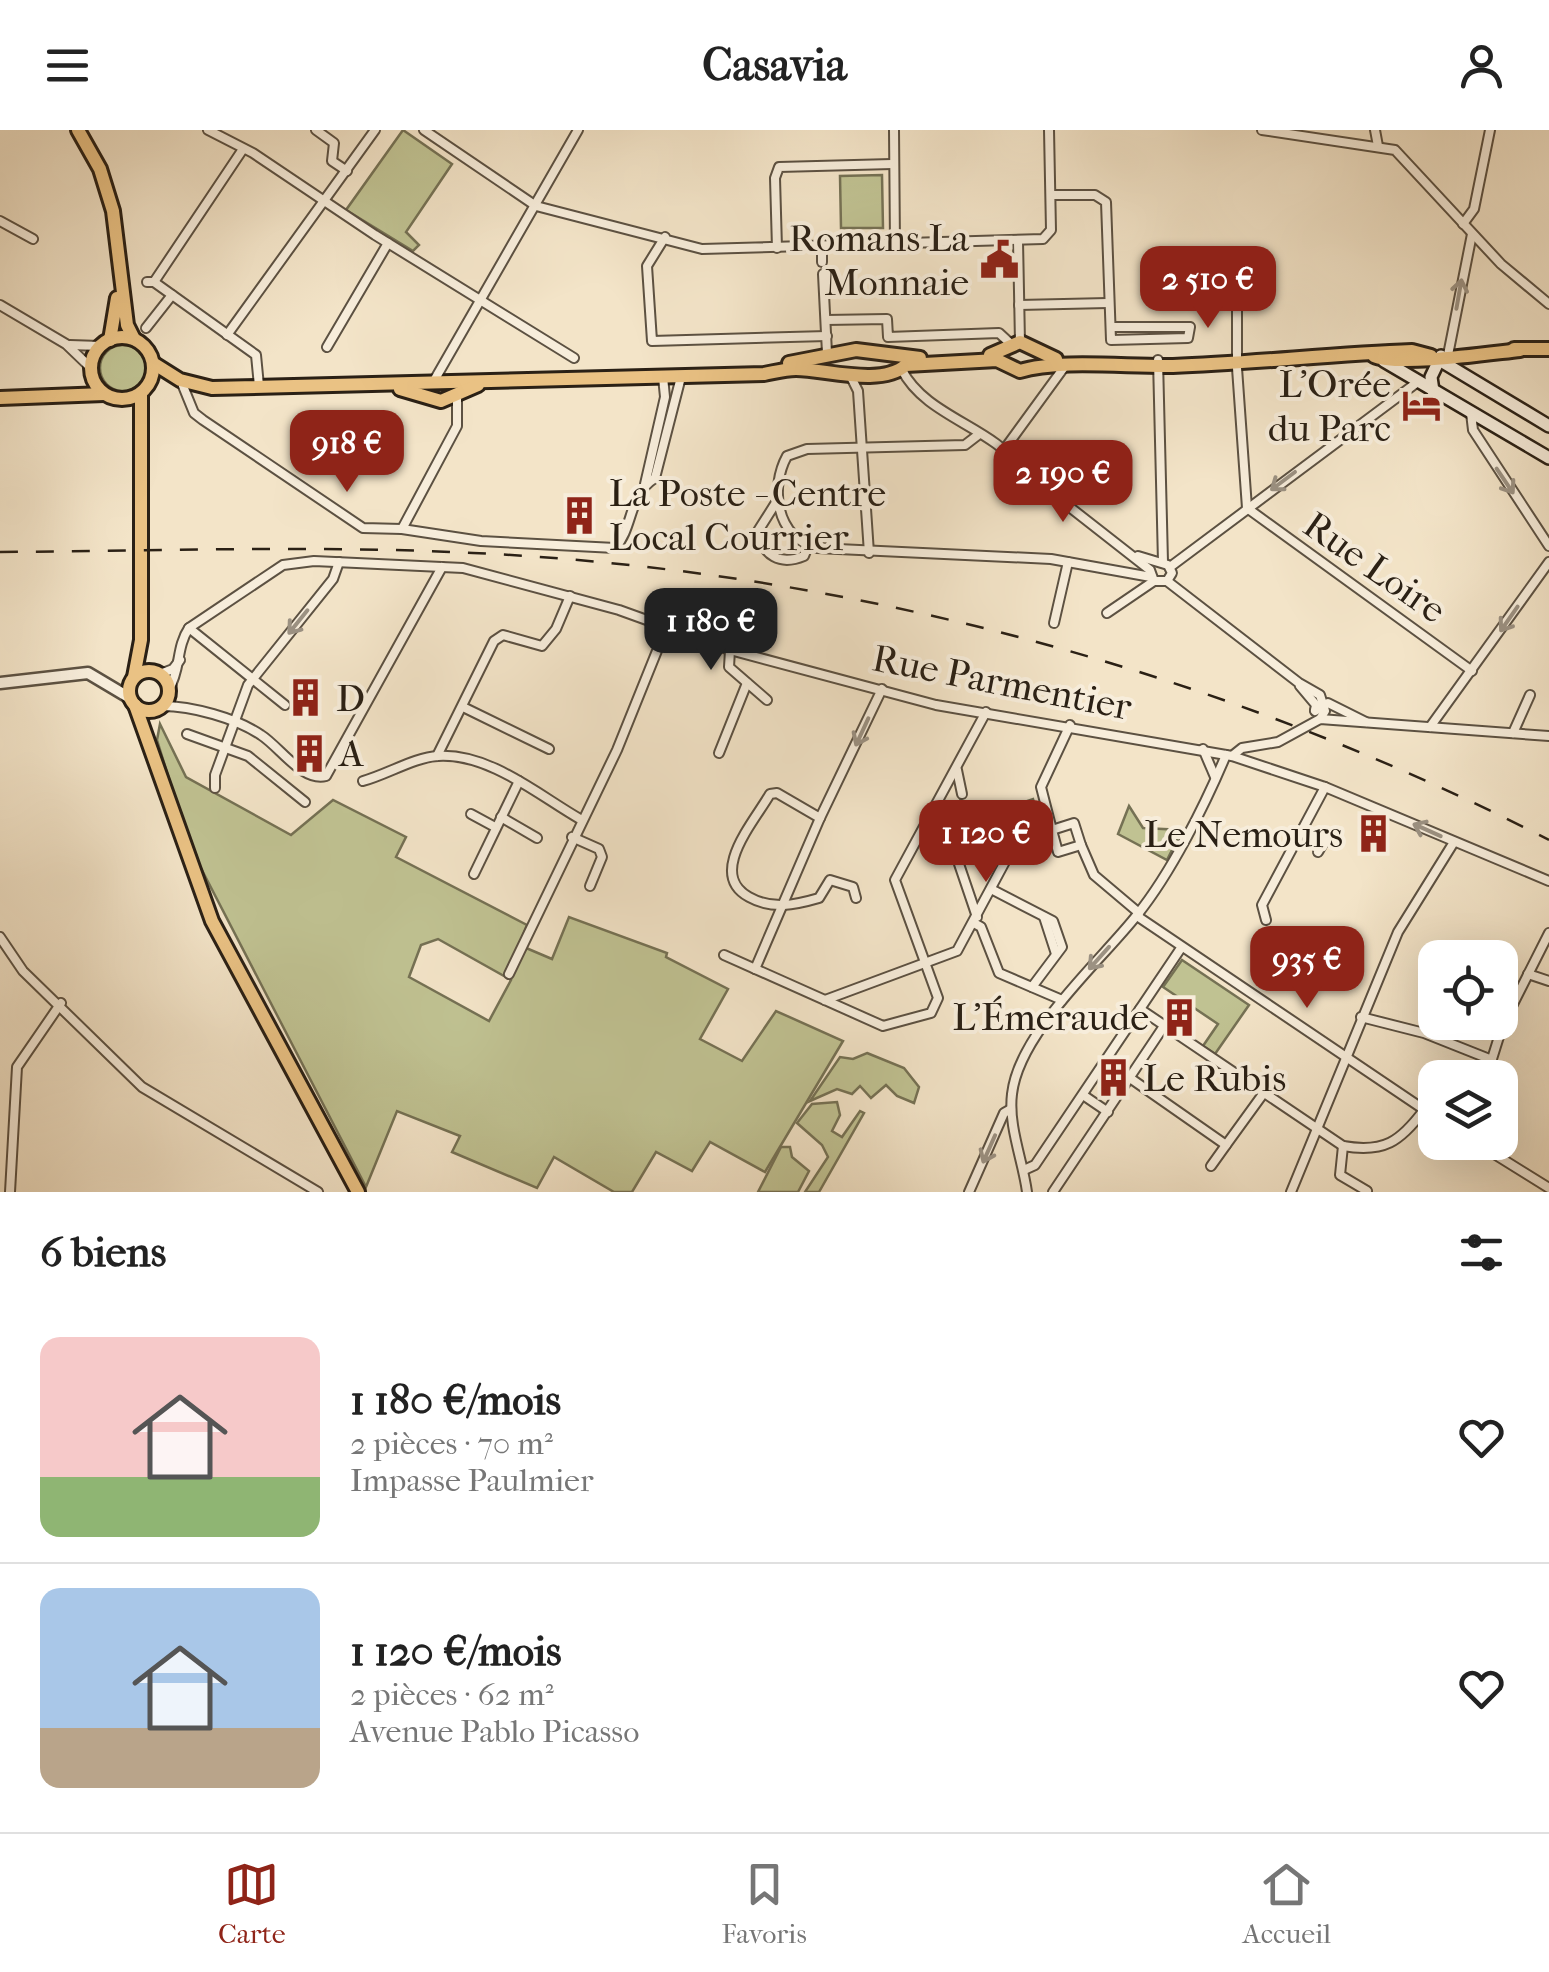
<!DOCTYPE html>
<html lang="fr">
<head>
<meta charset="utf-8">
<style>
	:root { --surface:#fff; --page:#f2f2f2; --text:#222; --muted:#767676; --line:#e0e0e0; --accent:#8f2418 }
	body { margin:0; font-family:"IM FELL French Canon",serif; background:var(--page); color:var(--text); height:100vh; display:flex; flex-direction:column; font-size:38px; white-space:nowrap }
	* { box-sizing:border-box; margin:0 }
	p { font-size:32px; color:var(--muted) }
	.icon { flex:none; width:55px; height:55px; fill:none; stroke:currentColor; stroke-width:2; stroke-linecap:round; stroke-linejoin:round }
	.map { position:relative; height:1062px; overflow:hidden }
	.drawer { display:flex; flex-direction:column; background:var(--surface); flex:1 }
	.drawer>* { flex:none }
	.buttons { position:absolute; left:1418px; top:810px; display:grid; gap:20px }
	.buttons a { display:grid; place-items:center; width:100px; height:100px; border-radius:20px; background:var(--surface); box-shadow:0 10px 40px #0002; font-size:50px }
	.price { position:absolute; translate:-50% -85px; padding:0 22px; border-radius:20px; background:var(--accent); color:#fff; font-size:32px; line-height:65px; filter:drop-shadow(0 2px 5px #0008) }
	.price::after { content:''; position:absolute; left:50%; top:60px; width:30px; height:22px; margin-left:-15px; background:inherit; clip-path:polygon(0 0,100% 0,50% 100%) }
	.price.selected { background:#222; color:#fff }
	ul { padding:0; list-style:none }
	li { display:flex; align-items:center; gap:30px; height:250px; padding:0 40px }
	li+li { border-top:2px solid var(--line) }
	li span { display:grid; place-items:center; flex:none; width:280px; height:200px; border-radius:20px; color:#555 }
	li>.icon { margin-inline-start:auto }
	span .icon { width:120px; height:120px; fill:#fffc; stroke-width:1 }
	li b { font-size:42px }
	h2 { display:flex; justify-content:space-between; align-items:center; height:120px; padding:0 40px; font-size:42px }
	header { display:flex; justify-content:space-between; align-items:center; height:130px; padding:0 40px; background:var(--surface); font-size:45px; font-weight:700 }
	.menu { display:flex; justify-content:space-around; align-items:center; height:140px; border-top:2px solid var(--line); background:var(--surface); font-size:28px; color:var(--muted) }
	.menu a { display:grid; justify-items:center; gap:5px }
	.menu .selected { color:var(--accent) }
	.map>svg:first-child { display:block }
	.green { fill:#c0c292; stroke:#757154; stroke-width:2.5; fill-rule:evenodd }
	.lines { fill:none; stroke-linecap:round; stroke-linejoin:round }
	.minor-casing { stroke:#5c5142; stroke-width:12 }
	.tertiary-casing { stroke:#5c5142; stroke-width:15 }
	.secondary-casing { stroke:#2a2015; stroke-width:16 }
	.primary-casing { stroke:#2a2015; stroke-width:18 }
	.minor { stroke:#f7eddb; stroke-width:8 }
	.tertiary { stroke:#f7eddb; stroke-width:10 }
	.secondary { stroke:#f7eddb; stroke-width:11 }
	.primary { stroke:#eac284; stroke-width:12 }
	.rail { stroke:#2a2015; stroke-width:2.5; stroke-dasharray:18 18; stroke-linecap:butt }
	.oneway { stroke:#9b9182 }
	.labels { text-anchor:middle; stroke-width:8; stroke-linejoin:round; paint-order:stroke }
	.poi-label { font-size:38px; fill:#2a2015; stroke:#f7eddb; text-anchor:end }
	.street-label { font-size:38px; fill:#2a2015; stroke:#f7eddb }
</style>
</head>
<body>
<header><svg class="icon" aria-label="menu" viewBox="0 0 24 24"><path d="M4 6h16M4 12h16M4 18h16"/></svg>Casavia<svg class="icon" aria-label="person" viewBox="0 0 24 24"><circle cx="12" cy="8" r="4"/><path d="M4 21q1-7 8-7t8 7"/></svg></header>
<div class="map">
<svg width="1549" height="1062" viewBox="0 0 1549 1062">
	<rect width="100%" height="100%" fill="#f3e4c8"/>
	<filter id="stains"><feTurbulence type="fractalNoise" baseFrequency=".002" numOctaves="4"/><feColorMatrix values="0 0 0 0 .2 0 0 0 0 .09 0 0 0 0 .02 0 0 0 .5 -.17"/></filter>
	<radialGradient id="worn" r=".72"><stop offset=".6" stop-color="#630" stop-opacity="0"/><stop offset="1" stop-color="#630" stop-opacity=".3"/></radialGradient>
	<g class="green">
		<path d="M403 0 452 34 406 102 419 115 413 121 346 80Z"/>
		<path d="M882 45 883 98H841L840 46Z"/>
		<circle cx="123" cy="238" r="23"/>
		<path d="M160 594 186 647 291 705 333 670 406 707 396 727 527 795 519 815 552 829 569 787 667 823 666 827 728 859 700 909 742 931 776 881 843 911 765 1042 710 1012 692 1041 656 1022 632 1062H614L554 1027 537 1058 452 1022 460 1006 397 981 366 1057 190 717 157 610ZM438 809 511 850 489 891 409 847 421 815Z"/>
		<path d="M960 667 969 691 1033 669 1041 696 1029 700 1030 708 971 731Z"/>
		<path d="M1129 676 1143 698 1182 700 1167 730 1118 704Z"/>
		<path d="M1182 830 1249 875 1215 924 1203 916 1218 894 1163 857Z"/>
		<path d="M867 923 904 938 919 957 914 973 897 966 886 955 871 968 860 956 852 964 837 959 810 971 840 927 853 929Z"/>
		<path d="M837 972 840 985 832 1001 842 1007 860 981 864 983 819 1062H805L828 1027 822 1015 797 993 812 974Z"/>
		<path d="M781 1017H790L792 1027 809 1041 798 1062H758Z"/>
	</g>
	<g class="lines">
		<defs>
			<g id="minor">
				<path d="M208 0 253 23 375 105 574 228"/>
				<path d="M316 0 334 13 332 31 347 41"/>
				<path d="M424 0 536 76 702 119 1043 109 1051 100 1049 0"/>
				<path d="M894 0 895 114"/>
				<path d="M1262 0 1395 20 1501 134 1549 174"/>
				<path d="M1375 0 1378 16"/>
				<path d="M1052 65H1095L1106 72 1111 210 1188 208 1190 197H1111"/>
				<path d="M0 91 33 109"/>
				<path d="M1463 94 1474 79 1490 0"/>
				<path d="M665 107 647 136 652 211 827 206"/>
				<path d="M1018 111 1020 212"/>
				<path d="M822 117V132"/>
				<path d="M777 118 775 48 779 37 892 34"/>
				<path d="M1237 126V238L1247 378"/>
				<path d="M823 144 827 223"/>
				<path d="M147 152H154L243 19"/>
				<path d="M154 152 256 225 259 256"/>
				<path d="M0 175 66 214 91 238"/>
				<path d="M1019 175 1108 173"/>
				<path d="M826 190 887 189 888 207 999 203 1012 215"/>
				<path d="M146 198 172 165"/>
				<path d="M227 205 375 0"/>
				<path d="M70 215 100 216"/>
				<path d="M327 217 388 113"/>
				<path d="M1448 225 1472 104"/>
				<path d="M1158 230 1163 432"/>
				<path d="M902 240C926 287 994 297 1021 339L1150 440 1154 451H1167L1299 553 1320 565 1325 581 1320 589"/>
				<path d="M850 245 858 261 869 423"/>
				<path d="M435 249 578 0"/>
				<path d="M183 256 194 283 203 290 363 398 402 399 457 296V267"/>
				<path d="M1471 283 1473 300 1549 416"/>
				<path d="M978 305 965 315 807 319 787 326C770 357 775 407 817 418L1051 429 1151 447"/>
				<path d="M1006 317 1065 236"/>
				<path d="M645 354 665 267 663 247"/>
				<path d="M777 371 758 401C763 426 780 436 804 426L808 416"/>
				<path d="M1247 378 1472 541"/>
				<path d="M402 399 481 411 615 418C634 397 628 365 655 348L681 247"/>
				<path d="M1138 426 1168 435 1172 443 1167 451"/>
				<path d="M1170 437 1419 251"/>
				<path d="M1107 483 1154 451"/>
				<path d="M1054 493 1068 432"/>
				<path d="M189 498 285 575"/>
				<path d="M730 520 729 537 767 570"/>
				<path d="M160 544 173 539 180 530"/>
				<path d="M1300 556 1316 575 1315 580"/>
				<path d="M169 559C181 539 176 517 189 498L283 435 314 431 463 438 619 480 730 520 936 575 1232 626 1325 657 1549 751"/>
				<path d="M162 576C192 576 236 588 261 605 280 617 302 652 326 646L442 437"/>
				<path d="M463 577 549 619"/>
				<path d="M1315 581 1328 573 1366 592"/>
				<path d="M1430 597 1549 432"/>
				<path d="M1513 603 1530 565"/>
				<path d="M187 604 248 626 305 672"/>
				<path d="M1203 619 1215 647"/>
				<path d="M719 623 747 553"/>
				<path d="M437 626 494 511 503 505 542 516 556 499 570 466"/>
				<path d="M1232 626 1242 618 1278 612 1320 589 1549 606"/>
				<path d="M957 640 962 664"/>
				<path d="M363 651C386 645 415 627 438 626 490 623 538 665 580 689"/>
				<path d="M215 658V645L248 555 333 449 339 432"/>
				<path d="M471 684 495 697"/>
				<path d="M501 687 537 708"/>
				<path d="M820 688 777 663 770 664C754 692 707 744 749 767 772 780 795 775 819 768L830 750 853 757 856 768"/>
				<path d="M1074 693 1081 715 1058 722 1052 700Z"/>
				<path d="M1052 700 1041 657 1070 595"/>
				<path d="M1301 700 1325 710 1318 722"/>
				<path d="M572 707 599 719 602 727 590 756"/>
				<path d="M1081 715 1094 745 1139 783"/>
				<path d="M959 734 977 787"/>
				<path d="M474 744 519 651"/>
				<path d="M991 759 1053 791 1062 817 1032 857"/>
				<path d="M1137 786 1435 987"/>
				<path d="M1044 787 1056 824"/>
				<path d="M1266 790 1262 775 1325 657"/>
				<path d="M974 793 981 797 999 843 1062 870"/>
				<path d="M0 807 23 841 142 957 318 1062"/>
				<path d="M724 825 883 896 931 883 938 868 895 750 986 582"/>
				<path d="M755 839 820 688 882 559"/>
				<path d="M509 844 617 620 667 496"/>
				<path d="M1528 844 1549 851"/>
				<path d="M825 870 957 821 1007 728 1054 709"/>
				<path d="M1140 879 1343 1016C1384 1023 1400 1012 1424 980"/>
				<path d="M1361 887 1424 903 1492 930"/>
				<path d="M1130 948 1226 1015 1263 964"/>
				<path d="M1486 948 1503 894 1549 803"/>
				<path d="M1083 965 1108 982"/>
				<path d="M1475 1012 1549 1058"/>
				<path d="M1343 1016 1340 1045 1367 1061"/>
				<path d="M1211 1036 1226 1015"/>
				<path d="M1024 1040 1035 1035 1181 818"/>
				<path d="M10 1062 17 937 61 873"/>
				<path d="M969 1062 1004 983 1011 979"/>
				<path d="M1027 1062C1023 1031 1008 996 1012 964 1019 902 1100 832 1137 785 1171 743 1205 675 1226 625"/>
				<path d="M1053 1062 1164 896"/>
				<path d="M1291 1062 1398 802 1454 712"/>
			</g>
			<path id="tertiary" d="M0 553 88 543 130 568"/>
			<g id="secondary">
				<path d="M1384 231 1549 328"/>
				<path d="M1441 231 1549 296"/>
				<path d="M1433 261 1431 247 1441 226"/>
			</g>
			<g id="primary">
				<path d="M78 0 100 39 113 81 127 195 134 209"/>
				<circle cx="122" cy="238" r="31"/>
				<path d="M110 210 117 168"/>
				<path d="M1514 219H1549"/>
				<path d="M990 225 1020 212 1056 229"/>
				<path d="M1374 226C1397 237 1491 223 1520 220"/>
				<path d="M153 233 180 250 212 258 764 244C775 242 785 239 796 239 825 239 881 257 906 235L997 230 1020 241C1059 229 1128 237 1173 236 1253 233 1333 224 1412 221L1431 226"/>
				<path d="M789 233 856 220 920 228"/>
				<path d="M400 259 441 271 478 255"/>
				<path d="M0 268 104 264"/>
				<circle cx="149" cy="561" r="20"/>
				<path d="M134 547 141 510V263"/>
				<path d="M135 575 212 791 358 1062"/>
			</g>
		</defs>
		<use href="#minor" class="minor-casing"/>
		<use href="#tertiary" class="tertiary-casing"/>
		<use href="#secondary" class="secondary-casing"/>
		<use href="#primary" class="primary-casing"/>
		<use href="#minor" class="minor"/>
		<use href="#tertiary" class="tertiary"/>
		<use href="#secondary" class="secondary"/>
		<use href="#primary" class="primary"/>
		<path class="rail" d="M0 422C157 421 316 415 473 423 845 440 1218 540 1549 710"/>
	</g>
	<defs><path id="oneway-shaft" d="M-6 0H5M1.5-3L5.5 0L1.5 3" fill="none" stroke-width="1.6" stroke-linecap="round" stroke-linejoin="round" transform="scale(2.5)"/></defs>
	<g class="oneway">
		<use href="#oneway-shaft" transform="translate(1459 164) rotate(-80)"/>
		<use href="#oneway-shaft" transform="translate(1283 351) rotate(143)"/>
		<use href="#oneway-shaft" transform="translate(1505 351) rotate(56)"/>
		<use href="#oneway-shaft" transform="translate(1509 489) rotate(125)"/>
		<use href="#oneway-shaft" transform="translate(298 492) rotate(129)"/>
		<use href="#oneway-shaft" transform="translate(862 602) rotate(115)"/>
		<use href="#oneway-shaft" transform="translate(1427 700) rotate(-156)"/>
		<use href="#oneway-shaft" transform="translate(1099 828) rotate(132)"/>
		<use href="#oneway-shaft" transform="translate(989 1019) rotate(114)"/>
	</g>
	<defs>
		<symbol id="civic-bare" viewBox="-9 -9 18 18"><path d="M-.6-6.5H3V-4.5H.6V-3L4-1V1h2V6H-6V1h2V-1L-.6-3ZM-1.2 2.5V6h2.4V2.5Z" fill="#8f2418" stroke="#f7eddb" stroke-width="2.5" paint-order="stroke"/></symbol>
		<symbol id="hotel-bare" viewBox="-9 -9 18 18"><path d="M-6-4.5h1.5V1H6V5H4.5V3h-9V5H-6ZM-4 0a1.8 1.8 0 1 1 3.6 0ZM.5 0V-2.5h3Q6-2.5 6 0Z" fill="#8f2418" stroke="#f7eddb" stroke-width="2.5" paint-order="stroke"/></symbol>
		<symbol id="building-bare" viewBox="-9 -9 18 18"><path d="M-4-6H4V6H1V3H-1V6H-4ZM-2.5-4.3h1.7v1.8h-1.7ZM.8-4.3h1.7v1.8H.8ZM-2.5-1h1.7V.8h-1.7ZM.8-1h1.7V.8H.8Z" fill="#8f2418" stroke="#f7eddb" stroke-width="2.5" paint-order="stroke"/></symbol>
	</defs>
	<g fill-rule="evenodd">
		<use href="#civic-bare" x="972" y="102" width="55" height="55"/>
		<use href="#hotel-bare" x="1394" y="248" width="55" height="55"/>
		<use href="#building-bare" x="552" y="358" width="55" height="55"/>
		<use href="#building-bare" x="278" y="540" width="55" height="55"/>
		<use href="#building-bare" x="282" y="596" width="55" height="55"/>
		<use href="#building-bare" x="1346" y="676" width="55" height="55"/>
		<use href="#building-bare" x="1152" y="860" width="55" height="55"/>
		<use href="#building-bare" x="1086" y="920" width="55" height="55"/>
	</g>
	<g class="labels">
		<g class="poi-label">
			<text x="969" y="121">Romans La<tspan x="969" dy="44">Monnaie</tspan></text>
			<text x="1391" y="267">L'Orée<tspan x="1391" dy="44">du Parc</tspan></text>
			<text x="609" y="376" text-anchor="start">La Poste - Centre<tspan x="609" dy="44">Local Courrier</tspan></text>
			<text x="336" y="581" text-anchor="start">D</text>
			<text x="339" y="636" text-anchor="start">A</text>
			<text x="1343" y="717">Le Nemours</text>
			<text x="1149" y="900">L'Émeraude</text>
			<text x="1143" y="961" text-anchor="start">Le Rubis</text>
		</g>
		<g class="street-label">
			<text transform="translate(1375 437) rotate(35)" y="13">Rue Loire</text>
			<text transform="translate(1002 552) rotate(11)" y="13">Rue Parmentier</text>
		</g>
	</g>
	<rect width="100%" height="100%" filter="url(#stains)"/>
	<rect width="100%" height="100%" fill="url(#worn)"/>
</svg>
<div class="buttons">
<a><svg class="icon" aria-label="locate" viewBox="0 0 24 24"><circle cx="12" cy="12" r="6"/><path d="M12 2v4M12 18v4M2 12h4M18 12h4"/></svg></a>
<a><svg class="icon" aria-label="layers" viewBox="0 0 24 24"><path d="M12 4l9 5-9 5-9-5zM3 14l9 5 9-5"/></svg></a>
</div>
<b class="price" style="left:1208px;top:201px">2 510 €</b>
<b class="price" style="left:347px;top:365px">918 €</b>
<b class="price" style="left:1063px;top:395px">2 190 €</b>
<b class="price selected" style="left:711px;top:543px">1 180 €</b>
<b class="price" style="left:986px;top:755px">1 120 €</b>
<b class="price" style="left:1307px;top:881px">935 €</b>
</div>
<section class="drawer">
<h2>6 biens<svg class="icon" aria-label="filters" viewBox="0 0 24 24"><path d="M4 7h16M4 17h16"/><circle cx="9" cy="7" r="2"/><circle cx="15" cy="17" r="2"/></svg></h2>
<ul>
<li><span style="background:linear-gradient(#f6c9c9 70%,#8fb573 0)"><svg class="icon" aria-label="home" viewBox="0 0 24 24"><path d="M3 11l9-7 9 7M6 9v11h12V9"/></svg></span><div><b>1 180 €/mois</b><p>2 pièces · 70 m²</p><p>Impasse Paulmier</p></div><svg class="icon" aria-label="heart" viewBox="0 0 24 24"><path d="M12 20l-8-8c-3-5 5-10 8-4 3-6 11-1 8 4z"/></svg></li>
<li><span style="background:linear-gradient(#a9c7e8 70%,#b9a48a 0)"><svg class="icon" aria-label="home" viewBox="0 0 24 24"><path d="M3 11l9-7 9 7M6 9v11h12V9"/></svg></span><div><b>1 120 €/mois</b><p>2 pièces · 62 m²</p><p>Avenue Pablo Picasso</p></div><svg class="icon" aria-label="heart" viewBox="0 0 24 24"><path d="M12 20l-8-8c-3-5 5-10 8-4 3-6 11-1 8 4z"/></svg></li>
</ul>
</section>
<nav class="menu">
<a class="selected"><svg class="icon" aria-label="map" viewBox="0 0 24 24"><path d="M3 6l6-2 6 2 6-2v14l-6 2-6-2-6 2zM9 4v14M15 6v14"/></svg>Carte</a>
<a><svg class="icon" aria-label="saved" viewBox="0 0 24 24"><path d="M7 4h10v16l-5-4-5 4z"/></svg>Favoris</a>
<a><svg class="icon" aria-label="home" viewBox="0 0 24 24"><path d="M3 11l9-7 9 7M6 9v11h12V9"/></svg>Accueil</a>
</nav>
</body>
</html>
